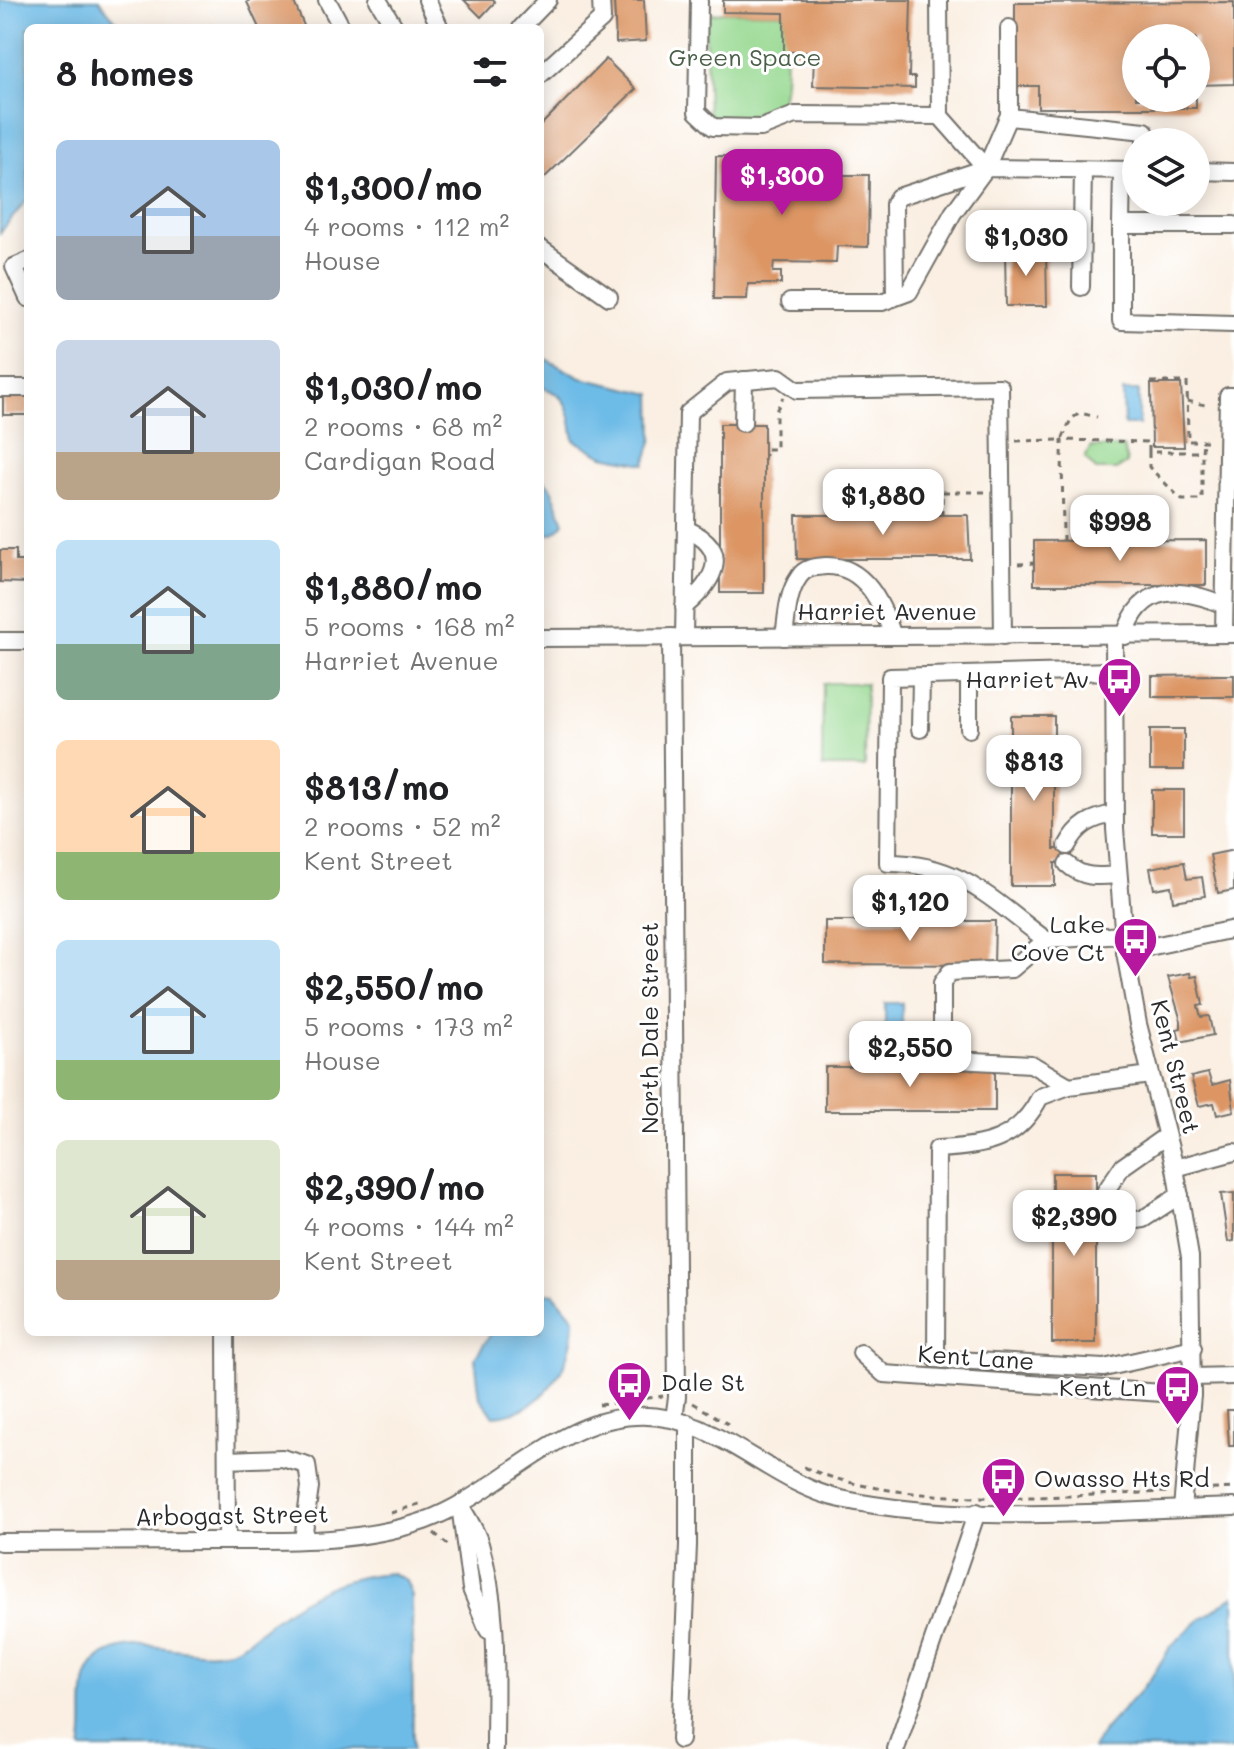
<!DOCTYPE html>
<html lang="en">
<head>
<meta charset="utf-8">
<style>
	:root { --surface:#fff; --page:#f2f2f2; --text:#202124; --muted:#757577; --accent:#b5179e }
	body { margin:0; font-family:Mali,sans-serif; background:var(--page); color:var(--text); height:100vh; display:flex; flex-direction:column; font-size:30px; white-space:nowrap }
	* { box-sizing:border-box; margin:0 }
	p { font-size:26px; color:var(--muted) }
	.icon { flex:none; width:44px; height:44px; fill:none; stroke:currentColor; stroke-width:2; stroke-linecap:round; stroke-linejoin:round }
	.map { position:relative; flex:1; overflow:hidden }
	.panel { position:absolute; left:24px; top:24px; width:520px; height:1312px; display:flex; flex-direction:column; background:var(--surface); border-radius:12px; box-shadow:0 4px 20px #0003 }
	.panel>* { flex:none }
	.tools { position:absolute; left:1122px; top:24px; display:grid; gap:16px }
	.tools a { display:grid; place-items:center; width:88px; height:88px; border-radius:50%; background:var(--surface); box-shadow:0 4px 20px #0003; font-size:40px }
	.price { position:absolute; translate:-50% -68px; padding:0 18px; border-radius:16px; background:#fff; color:#222; font-size:26px; line-height:52px; filter:drop-shadow(0 2px 4px #0008) }
	.price::after { content:''; position:absolute; left:50%; top:48px; width:24px; height:18px; margin-left:-12px; background:inherit; clip-path:polygon(0 0,100% 0,50% 100%) }
	.price.selected { background:var(--accent); color:#fff }
	ul { padding:0; list-style:none }
	li { display:flex; align-items:center; gap:24px; height:200px; padding:0 32px }
	li span { display:grid; place-items:center; flex:none; width:224px; height:160px; border-radius:12px; color:#555 }
	li>.icon { margin-inline-start:auto }
	span .icon { width:96px; height:96px; fill:#fffc; stroke-width:1 }
	li b { font-size:34px }
	h2 { display:flex; justify-content:space-between; align-items:center; height:96px; padding:0 32px; font-size:34px }
	.map>svg:first-child { display:block }
	.green { fill:#95d88f; stroke:#60825d; stroke-width:2 }
	.water { fill:#6dbbe7; stroke:#4c7389; stroke-width:2 }
	.building { fill:#dc9563 }
	.lines { fill:none; stroke-linecap:round; stroke-linejoin:round }
	.minor-casing { stroke:#73706b; stroke-width:20 }
	.path { stroke:#73706b; stroke-width:3; stroke-dasharray:6 6; stroke-linecap:butt }
	.minor { stroke:#fff; stroke-width:16 }
	.labels { text-anchor:middle; stroke-width:6; stroke-linejoin:round; paint-order:stroke }
	.park-label { font-size:24px; fill:#4b5f49; stroke:#fff }
	.street-label { font-size:24px; fill:#2b2b2b; stroke:#fff }
	.poi-label { font-size:24px; fill:#2b2b2b; stroke:#fff; text-anchor:end }
</style>
</head>
<body>
<div class="map">
<svg width="1234" height="1749" viewBox="0 0 1234 1749">
	<rect width="100%" height="100%" fill="#fff"/>
	<filter id="ink" filterUnits="userSpaceOnUse"><feTurbulence type="fractalNoise" baseFrequency=".0125" numOctaves="2"/><feDisplacementMap in="SourceGraphic" scale="16" xChannelSelector="R" yChannelSelector="G"/><feConvolveMatrix kernelMatrix="1 2 1 2 8 2 1 2 1" color-interpolation-filters="sRGB"/></filter>
	<filter id="wash" filterUnits="userSpaceOnUse"><feTurbulence type="fractalNoise" baseFrequency=".006" numOctaves="4" result="noise"/><feDisplacementMap in="SourceGraphic" scale="32" xChannelSelector="R" yChannelSelector="G"/><feGaussianBlur stdDeviation="1.8" result="paint"/><feColorMatrix in="noise" values="0 0 0 0 0 0 0 0 0 0 0 0 0 0 0 0 0 1.4 0 .05"/><feComposite in="paint" operator="in"/></filter>
	<g filter="url(#wash)">
		<rect width="100%" height="100%" fill="#faefe2"/>
		<g class="green">
			<path d="M723 12 784 13C784 37 794 112 766 121 752 125 729 120 715 120L708 115 705 21 708 14Z"/>
			<path d="M1091 447H1124L1127 463 1116 470H1096L1085 458Z"/>
			<path d="M823 683H866L865 767H822Z"/>
		</g>
		<g class="water">
			<path d="M0 0H99L122 28H28V199L0 233Z"/>
			<path d="M540 356 581 378 652 394 653 438 645 464 603 456 574 440C570 413 569 394 540 387Z"/>
			<path d="M1123 391H1139V425H1124Z"/>
			<path d="M540 474 552 490 564 523C557 532 552 535 540 535Z"/>
			<rect x="885" y="1003" width="17" height="27"/>
			<path d="M546 1293 554 1294 574 1318C574 1366 543 1413 494 1416L480 1398 475 1358 492 1332H540V1296Z"/>
			<path d="M392 1573 406 1580 412 1597 413 1749H81C89 1718 71 1672 107 1653 147 1633 193 1663 235 1648 248 1643 263 1628 275 1619 311 1592 346 1575 392 1573Z"/>
			<path d="M1234 1596V1749H1092L1103 1731 1149 1681 1171 1646 1198 1621Z"/>
		</g>
		<g id="blocks">
			<g class="building">
				<path d="M250 0H293L305 28H259L247 2Z"/>
				<path d="M464 0H493L495 2 481 17Z"/>
				<path d="M614 0H644L646 41 616 43Z"/>
				<path d="M723 0H911L909 77H915V88L813 86 814 52H784V13L723 12Z"/>
				<path d="M1234 2V84L1196 85V38H1136V98H1196V108H1038V86H1015V3Z"/>
				<path d="M606 59 636 89 540 182V126Z"/>
				<path d="M716 156 839 158 838 175H869L868 247 837 246 836 263 774 262 773 272H781V284H748L747 299H714Z"/>
				<path d="M1005 251H1046L1047 306H1006Z"/>
				<path d="M1151 384H1181L1184 447H1152Z"/>
				<rect x="3" y="397" width="25" height="18"/>
				<rect x="720" y="424" width="44" height="169"/>
				<path d="M796 515H968L970 559H797Z"/>
				<path d="M1206 540V585H1034V541Z"/>
				<path d="M0 550H16V561H28V583L0 582Z"/>
				<path d="M1219 675H1234V697H1152V676Z"/>
				<path d="M1011 716H1054V849H1071V863H1055V886H1011Z"/>
				<rect x="1150" y="729" width="34" height="41"/>
				<rect x="1152" y="790" width="32" height="43"/>
				<path d="M1234 850V890L1218 893 1210 855Z"/>
				<path d="M1184 862 1187 879 1202 877 1205 896 1173 901 1171 886 1154 889 1150 868Z"/>
				<path d="M825 921H995L994 965 825 964Z"/>
				<path d="M1190 973 1191 977 1197 976 1203 1005 1198 1006 1201 1017 1209 1016 1213 1035 1180 1042 1177 1029 1181 1028V1021L1168 977Z"/>
				<rect x="825" y="1067" width="170" height="44"/>
				<path d="M1208 1073 1212 1085 1230 1080 1234 1111 1217 1115 1214 1103 1199 1106 1191 1077Z"/>
				<rect x="1052" y="1173" width="44" height="170"/>
				<path d="M1234 1193V1241L1228 1242 1221 1194Z"/>
				<path d="M1227 1410H1234V1446H1229Z"/>
			</g>
		</g>
	</g>
	<g filter="url(#ink)">
		<use href="#blocks" fill-opacity="0" stroke="#73706b" stroke-width="2"/>
		<g class="lines">
			<defs>
				<g id="minor">
					<path d="M327 0 342 28"/>
					<path d="M378 0 395 28"/>
					<path d="M427 0 440 28"/>
					<path d="M699 0 697 112 713 127 761 128 795 115 940 116"/>
					<path d="M939 0 940 116 986 168"/>
					<path d="M521 28 548 0"/>
					<path d="M540 75 602 19 601 0"/>
					<path d="M1009 117 1145 131V142"/>
					<path d="M1122 170 1121 225H1234"/>
					<path d="M1196 171 1234 172"/>
					<path d="M1121 225V321L1234 324"/>
					<path d="M540 248 609 297"/>
					<path d="M28 261 14 267 28 298"/>
					<path d="M1081 287 1083 170"/>
					<path d="M895 297 894 204 898 197 986 168 1136 170"/>
					<path d="M790 302H882L909 292 953 213 986 168 1009 115V28"/>
					<path d="M0 388H28"/>
					<path d="M743 423 744 380"/>
					<path d="M684 607C714 582 734 550 686 529"/>
					<path d="M1224 634 1228 396H1234"/>
					<path d="M1114 636 1115 829 1125 952 1138 1024 1175 1168 1190 1257 1192 1395 1182 1509"/>
					<path d="M1125 636C1140 582 1181 587 1224 605"/>
					<path d="M671 637 677 1397 674 1419"/>
					<path d="M684 637 688 413 727 382 779 377 797 390 1000 387 1003 636"/>
					<path d="M784 637C787 617 787 594 799 577 805 567 815 567 826 566 865 565 882 604 893 636"/>
					<path d="M540 638 1234 634"/>
					<path d="M0 641H28"/>
					<path d="M969 675V729"/>
					<path d="M920 729 921 677"/>
					<path d="M1067 846C1078 825 1091 818 1114 814"/>
					<path d="M1067 864C1082 878 1097 877 1117 875"/>
					<path d="M1046 940C992 900 960 863 888 863L890 677 1114 671"/>
					<path d="M1125 952 1234 929"/>
					<path d="M1150 1075 1069 1086 1040 1097C1018 1141 984 1147 937 1149L936 1359 1104 1368 1193 1348"/>
					<path d="M1069 1086 1031 1064 956 1060 942 1054V983L950 972 1012 969 1046 940 1123 935"/>
					<path d="M1175 1168 1234 1152"/>
					<path d="M1105 1192 1122 1167 1166 1136"/>
					<path d="M1105 1212 1116 1223 1143 1219 1180 1195"/>
					<path d="M226 1332 227 1541"/>
					<path d="M861 1353 884 1374 1192 1395"/>
					<path d="M1191 1377 1234 1376"/>
					<path d="M227 1460 282 1458 307 1465 310 1487 303 1540"/>
					<path d="M460 1505C467 1517 476 1530 480 1544 500 1610 495 1681 495 1749"/>
					<path d="M461 1513 471 1589 488 1630"/>
					<path d="M0 1542C71 1542 142 1541 213 1541 284 1541 356 1544 424 1521 497 1495 555 1420 635 1416 713 1411 768 1483 841 1499 962 1525 1111 1511 1234 1507"/>
					<path d="M680 1740 688 1545V1423"/>
					<path d="M896 1749 977 1512"/>
				</g>
			</defs>
			<use href="#minor" class="minor-casing"/>
			<g class="path">
				<path d="M1151 382H1187L1188 441H1213"/>
				<path d="M1187 401 1205 405"/>
				<path d="M1016 441 1062 440 1071 419 1080 413 1097 417"/>
				<path d="M1149 452V467L1182 500H1202V452"/>
				<path d="M764 460 766 449H776V411L783 397"/>
				<path d="M942 515V492H987"/>
				<path d="M1063 541 1062 440 1149 442V452H1202L1203 441"/>
				<path d="M1018 564 1034 563"/>
				<path d="M693 1403 728 1424"/>
				<path d="M599 1405 663 1396"/>
				<path d="M804 1467C905 1511 1059 1495 1169 1492"/>
				<path d="M1200 1490 1234 1488"/>
				<path d="M391 1513 422 1503"/>
				<path d="M434 1533 449 1546"/>
			</g>
			<use href="#minor" class="minor"/>
		</g>
	</g>
	<defs>
		<symbol id="bus-pin" viewBox="-11 -11 22 30"><path d="M0 17L-7.5 6A9.5 9.5 0 1 1 7.5 6Z" fill="#b5179e" stroke="#fff"/><path d="M-5-6H5V4H4V6H2V4H-2V6H-4V4H-5ZM-3.5-4V0h7V-4ZM-3.5 1.2v1.5H-2V1.2ZM2 1.2v1.5H3.5V1.2Z" fill="#fff"/></symbol>
	</defs>
	<g fill-rule="evenodd">
		<use href="#bus-pin" x="1094" y="654" width="51" height="69"/>
		<use href="#bus-pin" x="1110" y="914" width="51" height="69"/>
		<use href="#bus-pin" x="604" y="1358" width="51" height="69"/>
		<use href="#bus-pin" x="1152" y="1362" width="51" height="69"/>
		<use href="#bus-pin" x="978" y="1454" width="51" height="69"/>
	</g>
	<g class="labels">
		<g class="park-label">
			<text x="745" y="66">Green Space</text>
		</g>
		<g class="street-label">
			<text x="887" y="620">Harriet Avenue</text>
			<text transform="translate(650 1028) rotate(-90)" y="8">North Dale Street</text>
			<text transform="translate(1175 1067) rotate(76)" y="8">Kent Street</text>
			<text transform="translate(976 1358) rotate(4)" y="8">Kent Lane</text>
			<text transform="translate(232 1516) rotate(-1)" y="8">Arbogast Street</text>
		</g>
		<g class="poi-label">
			<text x="1089" y="688">Harriet Av</text>
			<text x="1105" y="933">Lake<tspan x="1105" dy="28">Cove Ct</tspan></text>
			<text x="661" y="1391" text-anchor="start">Dale St</text>
			<text x="1146" y="1396">Kent Ln</text>
			<text x="1034" y="1487" text-anchor="start">Owasso Hts Rd</text>
		</g>
	</g>
</svg>
<div class="tools">
<a><svg class="icon" aria-label="locate" viewBox="0 0 24 24"><circle cx="12" cy="12" r="6"/><path d="M12 2v4M12 18v4M2 12h4M18 12h4"/></svg></a>
<a><svg class="icon" aria-label="layers" viewBox="0 0 24 24"><path d="M12 4l9 5-9 5-9-5zM3 14l9 5 9-5"/></svg></a>
</div>
<b class="price selected" style="left:782px;top:217px">$1,300</b>
<b class="price" style="left:1026px;top:278px">$1,030</b>
<b class="price" style="left:883px;top:537px">$1,880</b>
<b class="price" style="left:1120px;top:563px">$998</b>
<b class="price" style="left:1034px;top:803px">$813</b>
<b class="price" style="left:910px;top:943px">$1,120</b>
<b class="price" style="left:910px;top:1089px">$2,550</b>
<b class="price" style="left:1074px;top:1258px">$2,390</b>
<section class="panel">
<h2>8 homes<svg class="icon" aria-label="filters" viewBox="0 0 24 24"><path d="M4 7h16M4 17h16"/><circle cx="9" cy="7" r="2"/><circle cx="15" cy="17" r="2"/></svg></h2>
<ul>
<li><span style="background:linear-gradient(#a9c7e8 60%,#9aa5b1 0)"><svg class="icon" aria-label="home" viewBox="0 0 24 24"><path d="M3 11l9-7 9 7M6 9v11h12V9"/></svg></span><div><b>$1,300/mo</b><p>4 rooms · 112 m²</p><p>House</p></div></li>
<li><span style="background:linear-gradient(#c9d6e8 70%,#b9a48a 0)"><svg class="icon" aria-label="home" viewBox="0 0 24 24"><path d="M3 11l9-7 9 7M6 9v11h12V9"/></svg></span><div><b>$1,030/mo</b><p>2 rooms · 68 m²</p><p>Cardigan Road</p></div></li>
<li><span style="background:linear-gradient(#bfe0f5 65%,#7fa58c 0)"><svg class="icon" aria-label="home" viewBox="0 0 24 24"><path d="M3 11l9-7 9 7M6 9v11h12V9"/></svg></span><div><b>$1,880/mo</b><p>5 rooms · 168 m²</p><p>Harriet Avenue</p></div></li>
<li><span style="background:linear-gradient(#ffd9b3 70%,#8fb573 0)"><svg class="icon" aria-label="home" viewBox="0 0 24 24"><path d="M3 11l9-7 9 7M6 9v11h12V9"/></svg></span><div><b>$813/mo</b><p>2 rooms · 52 m²</p><p>Kent Street</p></div></li>
<li><span style="background:linear-gradient(#bfe0f5 75%,#8fb573 0)"><svg class="icon" aria-label="home" viewBox="0 0 24 24"><path d="M3 11l9-7 9 7M6 9v11h12V9"/></svg></span><div><b>$2,550/mo</b><p>5 rooms · 173 m²</p><p>House</p></div></li>
<li><span style="background:linear-gradient(#dfe7d0 75%,#b9a48a 0)"><svg class="icon" aria-label="home" viewBox="0 0 24 24"><path d="M3 11l9-7 9 7M6 9v11h12V9"/></svg></span><div><b>$2,390/mo</b><p>4 rooms · 144 m²</p><p>Kent Street</p></div></li>
</ul>
</section>
</div>
</body>
</html>
